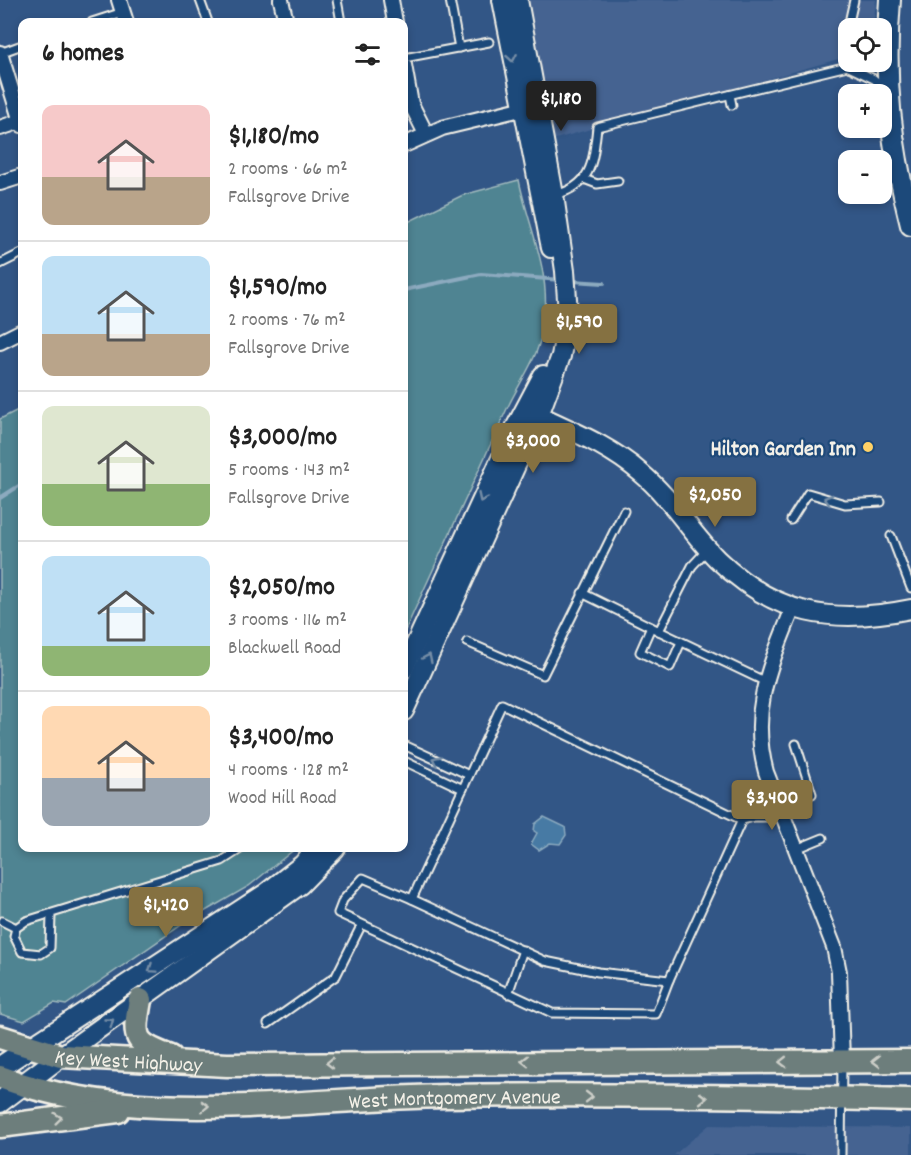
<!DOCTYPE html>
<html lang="en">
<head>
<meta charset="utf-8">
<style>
	:root { --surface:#fff; --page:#f2f2f2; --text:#222; --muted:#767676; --line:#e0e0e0; --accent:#857141 }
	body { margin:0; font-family:Dekko,sans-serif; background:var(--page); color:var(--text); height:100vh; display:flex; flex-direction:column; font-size:22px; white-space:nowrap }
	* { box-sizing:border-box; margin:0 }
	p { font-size:20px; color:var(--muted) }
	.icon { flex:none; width:33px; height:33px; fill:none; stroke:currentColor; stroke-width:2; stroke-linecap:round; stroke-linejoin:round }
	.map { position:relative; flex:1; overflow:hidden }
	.drawer { position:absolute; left:18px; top:18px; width:390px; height:834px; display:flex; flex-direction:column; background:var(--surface); border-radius:12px; box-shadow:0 3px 9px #0003 }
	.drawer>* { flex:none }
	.tools { position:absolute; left:838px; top:18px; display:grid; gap:12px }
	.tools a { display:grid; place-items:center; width:54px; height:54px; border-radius:12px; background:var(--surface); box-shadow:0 3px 9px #0003; font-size:30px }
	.price { position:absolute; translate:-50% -51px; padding:0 14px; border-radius:6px; background:var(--accent); color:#fff; font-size:20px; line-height:39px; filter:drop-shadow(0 2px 3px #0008) }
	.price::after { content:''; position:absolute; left:50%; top:36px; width:18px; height:14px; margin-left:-9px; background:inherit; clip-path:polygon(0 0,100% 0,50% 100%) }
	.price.current { background:#222; color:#fff }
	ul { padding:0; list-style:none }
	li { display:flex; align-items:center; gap:18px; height:150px; padding:0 24px }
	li+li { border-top:2px solid var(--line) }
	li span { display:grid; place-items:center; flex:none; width:168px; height:120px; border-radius:12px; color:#555 }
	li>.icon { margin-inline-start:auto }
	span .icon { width:72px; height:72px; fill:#fffc; stroke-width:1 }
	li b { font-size:26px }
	h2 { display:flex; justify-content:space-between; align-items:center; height:72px; padding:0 24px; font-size:26px }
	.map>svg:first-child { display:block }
	.built { fill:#446391 }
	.green { fill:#4f8492; stroke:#a2babd; stroke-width:1.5 }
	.water { fill:#467aa4; stroke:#8caabf; stroke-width:1.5 }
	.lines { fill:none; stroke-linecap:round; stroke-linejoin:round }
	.stream { stroke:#8caabf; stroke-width:4 }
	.service-casing { stroke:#f4f1e8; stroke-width:11 }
	.minor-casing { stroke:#f4f1e8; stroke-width:18 }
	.tertiary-casing { stroke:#f4f1e8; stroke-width:22 }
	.secondary-casing { stroke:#f4f1e8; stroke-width:24 }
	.primary-casing { stroke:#f4f1e8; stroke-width:27 }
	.service { stroke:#1f4a7a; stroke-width:7 }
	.minor { stroke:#1f4a7a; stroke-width:14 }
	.tertiary { stroke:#1f4a7a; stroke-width:18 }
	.secondary { stroke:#1f4a7a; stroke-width:20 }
	.primary { stroke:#6d7e7c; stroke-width:22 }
	.oneway { stroke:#748da6 }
	.oneway2 { stroke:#cccec8 }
	.poi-dot { fill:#ffd166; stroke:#1f4a7a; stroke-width:2 }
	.labels { text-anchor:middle; stroke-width:4.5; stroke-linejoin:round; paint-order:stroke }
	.poi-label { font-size:22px; font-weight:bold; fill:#f4f1e8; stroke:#1f4a7a; text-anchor:end }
	.street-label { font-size:22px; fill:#f4f1e8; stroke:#1f4a7a }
</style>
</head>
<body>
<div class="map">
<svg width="911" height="1155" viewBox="0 0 911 1155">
	<rect width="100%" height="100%" fill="#325686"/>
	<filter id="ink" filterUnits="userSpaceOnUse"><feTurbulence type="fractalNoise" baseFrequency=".0167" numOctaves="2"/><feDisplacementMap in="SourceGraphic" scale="12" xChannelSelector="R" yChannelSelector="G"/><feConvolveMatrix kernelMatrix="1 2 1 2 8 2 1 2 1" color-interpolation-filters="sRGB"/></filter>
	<g filter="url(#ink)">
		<g class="built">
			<path d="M528 0H876L873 28H849V56L552 140Z"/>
			<path d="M709 1125 911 1128V1155H674Z"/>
		</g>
		<g class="green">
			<path d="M519 180C528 225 549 267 545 313 542 357 521 377 505 413 471 487 437 560 404 633V214L408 222 463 195Z"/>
			<path d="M22 408V848H296L249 886 183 924 66 1005 54 1003 24 1021 0 1014V419Z"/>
		</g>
		<path class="water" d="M544 817 565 827 566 835 560 844 550 843 539 850 531 844 537 833 534 831 535 824Z"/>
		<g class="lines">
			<g class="stream">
				<path d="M572 281 604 283"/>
				<path d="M404 290 481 274 561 280"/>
				<path d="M0 498 22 484"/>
			</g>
			<defs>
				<g id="service">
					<path d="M200 0 208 22"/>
					<path d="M337 0 341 22"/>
					<path d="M450 0 459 48"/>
					<path d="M92 22 123 12"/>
					<path d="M0 53 22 45"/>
					<path d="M404 58 489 42"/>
					<path d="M849 67 844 45 854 0"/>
					<path d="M849 67 874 79 885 89"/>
					<path d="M730 95 732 105"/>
					<path d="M584 179 597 184 618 181"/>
					<path d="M555 195C593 185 593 161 597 127L864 62"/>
					<path d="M0 264 22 253"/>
					<path d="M791 520 808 493 845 504 881 502"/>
					<path d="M891 536 911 588"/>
					<path d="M582 593 659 631 692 566 707 550"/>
					<path d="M651 627 640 652 670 667 681 642"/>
					<path d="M659 631 764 681"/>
					<path d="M467 642 543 675 624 511"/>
					<path d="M404 745 469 775"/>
					<path d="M404 761 463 789"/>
					<path d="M779 806 812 794 796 744"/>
					<path d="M742 820 669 980 598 972 545 961 412 899 502 704 742 820 754 817H784"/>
					<path d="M796 849 823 838"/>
					<path d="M412 899 363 878 343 900 338 913 552 1013 656 1014 669 980"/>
					<path d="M51 915 50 948 41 954 22 952 14 936 16 928 26 921 222 861 242 848"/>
					<path d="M2 921 16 928"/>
					<path d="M508 994 523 950"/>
					<path d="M268 1024 336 976 361 926"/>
					<path d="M841 1155 842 1063"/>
				</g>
				<g id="minor">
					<path d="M119 0 126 22"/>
					<path d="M281 0 286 22"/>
					<path d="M391 0 395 22"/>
					<path d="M0 53 22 125"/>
					<path d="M404 65 411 104 426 134"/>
					<path d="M0 128 21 121"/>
					<path d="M404 145 442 128 533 106"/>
					<path d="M0 183 22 176"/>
					<path d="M0 342 22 331"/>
					<path d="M793 608C770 666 749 709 766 772L834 947 839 972 842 1061"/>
				</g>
				<g id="tertiary">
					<path d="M502 0 551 248"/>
					<path d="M530 411C569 430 607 444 641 473 671 498 690 532 717 559 776 616 833 625 911 609"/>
					<path d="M404 669 515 428 543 375"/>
					<path d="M404 711 539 415 561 356 565 335 568 313 565 271 554 195 518 0"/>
					<path d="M32 1046 266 893 303 864 316 848"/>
					<path d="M61 1056 300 885 336 848"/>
				</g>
				<g id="secondary">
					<path d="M890 0C883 82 891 146 911 225"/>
					<path d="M0 1067 32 1046"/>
					<path d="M0 1102 61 1056"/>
				</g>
				<g id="primary">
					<path d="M140 1000C133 1039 133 1043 171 1057"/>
					<path id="s1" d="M0 1037 61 1056 227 1065 911 1061"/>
					<path id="s2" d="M0 1077C140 1129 301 1098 447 1096 601 1094 757 1096 911 1100"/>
					<path d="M0 1126 118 1111"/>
				</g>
			</defs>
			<use href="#service" class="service-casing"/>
			<use href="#minor" class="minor-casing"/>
			<use href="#tertiary" class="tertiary-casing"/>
			<use href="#secondary" class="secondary-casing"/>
			<use href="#primary" class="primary-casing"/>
			<use href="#service" class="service"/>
			<use href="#minor" class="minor"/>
			<use href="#tertiary" class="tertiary"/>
			<use href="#secondary" class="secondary"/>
			<use href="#primary" class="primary"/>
		</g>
		<defs><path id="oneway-chevron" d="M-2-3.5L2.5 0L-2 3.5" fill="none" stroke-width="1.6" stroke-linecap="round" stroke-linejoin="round" transform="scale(1.5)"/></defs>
		<g class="oneway">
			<use href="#oneway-chevron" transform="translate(512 58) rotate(80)"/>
			<use href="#oneway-chevron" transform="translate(482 498) rotate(115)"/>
			<use href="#oneway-chevron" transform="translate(828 499) rotate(-162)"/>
			<use href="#oneway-chevron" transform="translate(428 658) rotate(-65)"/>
			<use href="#oneway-chevron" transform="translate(436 760) rotate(-155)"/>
			<use href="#oneway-chevron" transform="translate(152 969) rotate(146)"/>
			<use href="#oneway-chevron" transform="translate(110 1022) rotate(-36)"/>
		</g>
		<g class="oneway2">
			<use href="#oneway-chevron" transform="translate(525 1061) rotate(180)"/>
			<use href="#oneway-chevron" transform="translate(876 1061) rotate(180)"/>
			<use href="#oneway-chevron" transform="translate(783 1062) rotate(179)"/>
			<use href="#oneway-chevron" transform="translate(330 1063) rotate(179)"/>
			<use href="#oneway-chevron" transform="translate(589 1097)"/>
			<use href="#oneway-chevron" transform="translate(703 1098)"/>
			<use href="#oneway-chevron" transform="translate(205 1106) rotate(-2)"/>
			<use href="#oneway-chevron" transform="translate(58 1118) rotate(-6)"/>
		</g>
	</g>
	<circle class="poi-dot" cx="868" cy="447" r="6"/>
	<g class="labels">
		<g class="poi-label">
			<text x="856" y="455">Hilton Garden Inn</text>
		</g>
		<g class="street-label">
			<text dy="8" stroke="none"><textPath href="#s1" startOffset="132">Key West Highway</textPath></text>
			<text dy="8" stroke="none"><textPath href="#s2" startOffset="458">West Montgomery Avenue</textPath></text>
		</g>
	</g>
</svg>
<div class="tools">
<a><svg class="icon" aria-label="locate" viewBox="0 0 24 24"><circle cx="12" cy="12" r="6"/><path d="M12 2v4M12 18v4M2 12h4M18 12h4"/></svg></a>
<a>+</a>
<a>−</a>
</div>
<b class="price current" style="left:561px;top:132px">$1,180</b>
<b class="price" style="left:579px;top:355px">$1,590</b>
<b class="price" style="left:533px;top:474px">$3,000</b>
<b class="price" style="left:715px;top:528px">$2,050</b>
<b class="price" style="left:772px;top:831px">$3,400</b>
<b class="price" style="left:166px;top:938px">$1,420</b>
<section class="drawer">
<h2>6 homes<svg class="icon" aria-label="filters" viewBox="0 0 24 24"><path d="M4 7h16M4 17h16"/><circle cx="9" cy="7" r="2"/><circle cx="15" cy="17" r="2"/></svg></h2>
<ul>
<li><span style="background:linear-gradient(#f6c9c9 60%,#b9a48a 0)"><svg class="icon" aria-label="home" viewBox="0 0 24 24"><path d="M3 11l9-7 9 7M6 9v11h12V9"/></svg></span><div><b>$1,180/mo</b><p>2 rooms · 66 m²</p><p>Fallsgrove Drive</p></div></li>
<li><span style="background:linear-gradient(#bfe0f5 65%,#b9a48a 0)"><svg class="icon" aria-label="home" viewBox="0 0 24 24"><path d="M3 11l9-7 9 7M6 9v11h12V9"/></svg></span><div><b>$1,590/mo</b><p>2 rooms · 76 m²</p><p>Fallsgrove Drive</p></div></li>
<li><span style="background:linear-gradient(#dfe7d0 65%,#8fb573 0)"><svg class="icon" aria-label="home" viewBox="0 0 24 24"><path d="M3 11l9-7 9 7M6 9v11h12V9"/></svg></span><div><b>$3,000/mo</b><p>5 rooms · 143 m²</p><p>Fallsgrove Drive</p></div></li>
<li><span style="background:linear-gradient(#bfe0f5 75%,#8fb573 0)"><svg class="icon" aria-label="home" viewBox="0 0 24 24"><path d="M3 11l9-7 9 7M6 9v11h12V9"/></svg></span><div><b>$2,050/mo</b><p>3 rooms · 116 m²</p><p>Blackwell Road</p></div></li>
<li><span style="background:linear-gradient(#ffd9b3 60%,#9aa5b1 0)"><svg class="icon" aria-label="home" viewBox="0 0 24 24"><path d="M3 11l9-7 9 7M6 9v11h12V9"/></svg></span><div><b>$3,400/mo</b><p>4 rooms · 128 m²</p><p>Wood Hill Road</p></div></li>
</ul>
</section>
</div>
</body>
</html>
